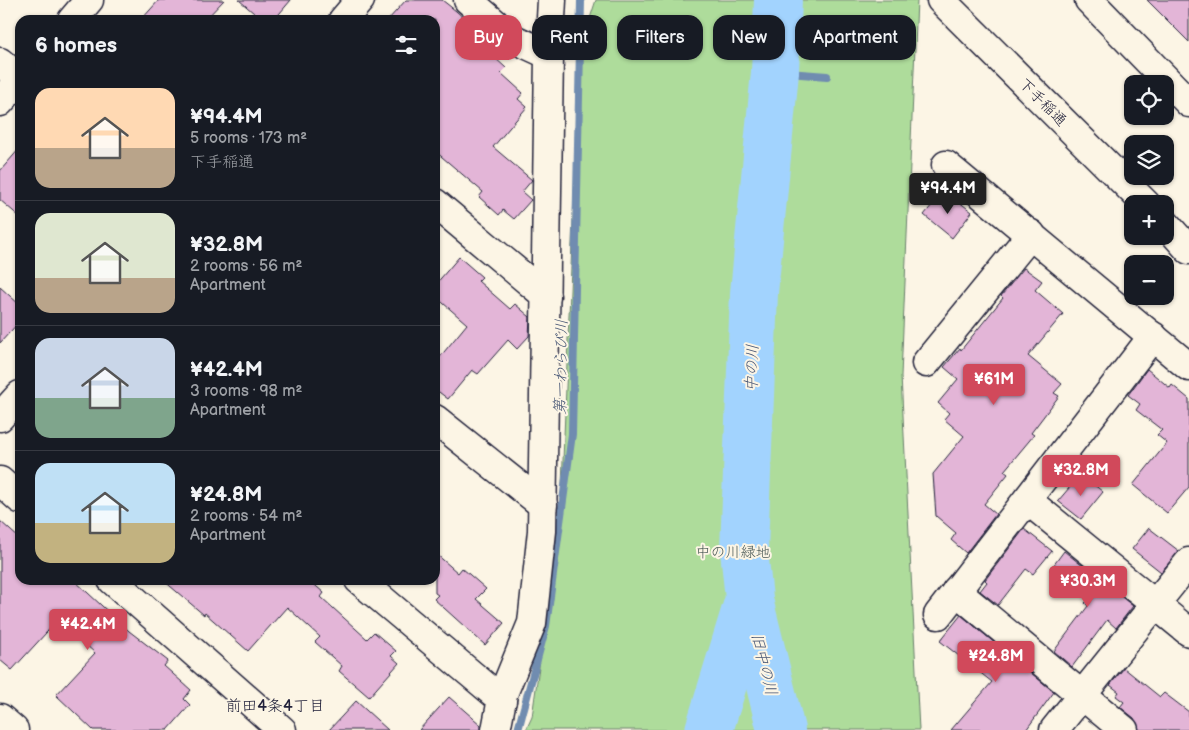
<!DOCTYPE html>
<html lang="en">
<head>
<meta charset="utf-8">
<style>
	:root { --surface:#171b24; --page:#20242c; --text:#f1f3f6; --muted:#9ea1a6; --line:#363941; --accent:#d1495b }
	body { margin:0; font-family:"Balsamiq Sans","Klee One",sans-serif; background:var(--page); color:var(--text); height:100vh; display:flex; flex-direction:column; font-size:19px; white-space:nowrap }
	* { box-sizing:border-box; margin:0 }
	p { font-size:16px; color:var(--muted) }
	.icon { flex:none; width:28px; height:28px; fill:none; stroke:currentColor; stroke-width:2; stroke-linecap:round; stroke-linejoin:round }
	.map { position:relative; flex:1; overflow:hidden }
	.sheet { position:absolute; left:15px; top:15px; width:425px; height:570px; display:flex; flex-direction:column; background:var(--surface); border-radius:15px; box-shadow:0 1px 4px #0004 }
	.sheet>* { flex:none }
	.hud { position:absolute; left:455px; top:15px; width:475px; height:45px; display:flex; gap:10px }
	.buttons { position:absolute; left:1124px; top:75px; display:grid; gap:10px }
	.buttons a { display:grid; place-items:center; width:50px; height:50px; border-radius:10px; background:var(--surface); box-shadow:0 1px 4px #0004; font-size:25px }
	.price { position:absolute; translate:-50% -42px; padding:0 11px; border-radius:5px; background:var(--accent); color:#fff; font-size:16px; line-height:32px; filter:drop-shadow(0 1px 2px #0008) }
	.price::after { content:''; position:absolute; left:50%; top:30px; width:15px; height:11px; margin-left:-8px; background:inherit; clip-path:polygon(0 0,100% 0,50% 100%) }
	.price.selected { background:#222; color:#fff }
	ul { padding:0; list-style:none }
	li { display:flex; align-items:center; gap:15px; height:125px; padding:0 20px }
	li+li { border-top:1px solid var(--line) }
	li span { display:grid; place-items:center; flex:none; width:140px; height:100px; border-radius:15px; color:#555 }
	li>.icon { margin-inline-start:auto }
	span .icon { width:60px; height:60px; fill:#fffc; stroke-width:1 }
	li b { font-size:21px }
	h2 { display:flex; justify-content:space-between; align-items:center; height:60px; padding:0 20px; font-size:21px }
	.tag { padding:0 18px; border-radius:15px; background:var(--surface); box-shadow:0 1px 4px #0004; font-size:18px; line-height:45px }
	.tag.selected { background:var(--accent); color:#fff }
	.map>svg:first-child { display:block }
	.green { fill:#aedc9b; stroke:#687f6b }
	.lines { fill:none; stroke-linecap:round; stroke-linejoin:round }
	.stream { stroke:#6f8cb0; stroke-width:8 }
	.river { stroke:#a2d3fe; stroke-width:48 }
	.building { fill:#e3b5d7; stroke:#22223b }
	.minor-casing { stroke:#22223b; stroke-width:31 }
	.tertiary-casing { stroke:#22223b; stroke-width:31 }
	.secondary-casing { stroke:#22223b; stroke-width:31 }
	.minor { stroke:#fcf5e5; stroke-width:28 }
	.tertiary { stroke:#fcf5e5; stroke-width:28 }
	.secondary { stroke:#fcf5e5; stroke-width:28 }
	.labels { text-anchor:middle; stroke-width:4; stroke-linejoin:round; paint-order:stroke }
	.street-label { font-size:15px; fill:#22223b; stroke:#fcf5e5 }
	.park-label { font-size:15px; fill:#4c5a58; stroke:#fcf5e5 }
	.water-label { font-size:16px; font-style:italic; fill:#485776; stroke:#fcf5e5 }
	.neighbourhood-label { font-size:16px; fill:#22223b; stroke:#fcf5e5 }
</style>
</head>
<body>
<div class="map">
<svg width="1189" height="730" viewBox="0 0 1189 730">
	<rect width="100%" height="100%" fill="#fcf5e5"/>
	<filter id="ink" filterUnits="userSpaceOnUse"><feTurbulence type="fractalNoise" baseFrequency=".02" numOctaves="2"/><feDisplacementMap in="SourceGraphic" scale="10" xChannelSelector="R" yChannelSelector="G"/><feConvolveMatrix kernelMatrix="1 2 1 2 8 2 1 2 1" color-interpolation-filters="sRGB"/></filter>
	<g filter="url(#ink)">
		<path class="green" d="M596 0H917L901 376 919 730H526L532 717 561 509 580 49Z"/>
		<g class="lines">
			<g class="stream">
				<path d="M775 72 827 76"/>
				<path d="M518 730 546 626 572 434 581 0"/>
			</g>
			<g class="river">
				<path d="M749 600 781 730"/>
				<path d="M709 730 749 599 744 550 754 293 775 72 778 0"/>
			</g>
		</g>
		<g class="building">
			<path d="M159 0H224L205 20H141Z"/>
			<path d="M239 0H291L274 20H262Z"/>
			<path d="M406 0H442L456 11 475 28 469 34 506 68 501 73 523 93 518 99 527 107 493 147 532 180 522 192 531 200 514 219 503 210 499 215 479 197 483 192 435 151V20H388Z"/>
			<path d="M1147 0H1189V42Z"/>
			<path d="M20 148V217L0 200V171Z"/>
			<path d="M949 194 972 212 952 238 924 215 936 200 941 204Z"/>
			<path d="M459 257 482 277 478 281 510 309 515 304 530 317 529 336 517 349 508 340 478 374 472 370 448 399 435 389V363L467 324 435 296V285Z"/>
			<path d="M1024 268 1042 281 1035 290 1063 314 1028 356 1062 384 1054 393 1059 396 1031 433 1034 435 1004 471 1008 474 984 504 996 514 966 553 951 540 956 533 936 516 933 474 964 436 944 419 949 413 938 403 958 379 944 367 960 348 961 350 1003 298 1001 296Z"/>
			<path d="M0 287 20 305V321L0 343Z"/>
			<path d="M1147 369 1170 388 1172 385 1189 399V487L1167 513 1133 485 1167 443 1157 435 1162 430 1136 410 1140 404 1128 395Z"/>
			<path d="M1081 474 1103 492 1081 519 1058 501Z"/>
			<path d="M0 521 20 539V580H74L129 631 168 661 164 666 191 690 184 699 190 705 168 730H93L56 695 95 653 58 620 12 670 0 660Z"/>
			<path d="M1149 528 1179 551 1161 572 1132 549Z"/>
			<path d="M1024 529 1052 551 1033 574 1026 569 998 605 980 591 987 582 985 580Z"/>
			<path d="M1064 551 1133 606 1116 628 1107 620 1072 667 1054 651 1088 606 1085 603 1089 599 1050 570Z"/>
			<path d="M435 553 458 573 462 568 486 589 476 599 504 623 485 645 434 599 438 595 435 593Z"/>
			<path d="M163 580H309L324 593 321 597 367 639 374 632 396 651 391 656 399 663 369 697 339 671 342 666 315 642 320 637 287 607 248 651 205 613 204 615Z"/>
			<path d="M961 615 1054 692 1026 730H951L992 682 940 641Z"/>
			<path d="M1124 668 1160 697 1164 693 1189 712V730H1139L1134 718 1120 707 1124 702 1116 696 1119 692 1110 685Z"/>
			<path d="M449 697 481 725V730H419Z"/>
			<path d="M356 701 388 730H329Z"/>
		</g>
		<g class="lines">
			<defs>
				<g id="minor">
					<path d="M468 0 512 38 549 55"/>
					<path d="M1089 0 1189 103"/>
					<path d="M343 20 360 0"/>
					<path d="M0 62 20 79"/>
					<path d="M946 165 1189 367"/>
					<path d="M435 203 546 296"/>
					<path d="M926 363 1031 234"/>
					<path d="M0 417 20 395"/>
					<path d="M435 419 543 505"/>
					<path d="M0 481 20 499"/>
					<path d="M1027 500 1189 632"/>
					<path d="M112 580 282 730"/>
					<path d="M359 580 502 700"/>
					<path d="M956 591 1124 730"/>
					<path d="M938 615 1153 336"/>
					<path d="M0 718 14 730"/>
					<path d="M496 730 503 694 532 623 542 531 549 55 552 0"/>
					<path d="M1054 730 1189 562"/>
				</g>
				<g id="tertiary">
					<path d="M72 20 89 0"/>
					<path d="M0 102 20 79"/>
				</g>
				<g id="secondary">
					<path d="M941 0 1146 204"/>
					<path d="M1165 223 1189 250"/>
				</g>
			</defs>
			<use href="#minor" class="minor-casing"/>
			<use href="#tertiary" class="tertiary-casing"/>
			<use href="#secondary" class="secondary-casing"/>
			<use href="#minor" class="minor"/>
			<use href="#tertiary" class="tertiary"/>
			<use href="#secondary" class="secondary"/>
		</g>
	</g>
	<g class="labels">
		<g class="street-label">
			<text transform="translate(1043 102) rotate(45)" y="5">下手稲通</text>
		</g>
		<g class="park-label">
			<text x="733" y="557">中の川緑地</text>
		</g>
		<g class="water-label">
			<text transform="translate(560 367) rotate(-89)" y="6">第一わらび川</text>
			<text transform="translate(751 368) rotate(-88)" y="6">中の川</text>
			<text transform="translate(765 664) rotate(76)" y="6">旧中の川</text>
		</g>
		<g class="neighbourhood-label">
			<text x="275" y="711">前田4条4丁目</text>
		</g>
	</g>
</svg>
<div class="buttons">
<a><svg class="icon" aria-label="locate" viewBox="0 0 24 24"><circle cx="12" cy="12" r="6"/><path d="M12 2v4M12 18v4M2 12h4M18 12h4"/></svg></a>
<a><svg class="icon" aria-label="layers" viewBox="0 0 24 24"><path d="M12 4l9 5-9 5-9-5zM3 14l9 5 9-5"/></svg></a>
<a>+</a>
<a>−</a>
</div>
<b class="price selected" style="left:948px;top:215px">¥94.4M</b>
<b class="price" style="left:994px;top:406px">¥61M</b>
<b class="price" style="left:1081px;top:497px">¥32.8M</b>
<b class="price" style="left:1088px;top:608px">¥30.3M</b>
<b class="price" style="left:88px;top:651px">¥42.4M</b>
<b class="price" style="left:996px;top:683px">¥24.8M</b>
<div class="hud">
<a class="tag selected">Buy</a>
<a class="tag">Rent</a>
<a class="tag">Filters</a>
<a class="tag">New</a>
<a class="tag">Apartment</a>
</div>
<section class="sheet">
<h2>6 homes<svg class="icon" aria-label="filters" viewBox="0 0 24 24"><path d="M4 7h16M4 17h16"/><circle cx="9" cy="7" r="2"/><circle cx="15" cy="17" r="2"/></svg></h2>
<ul>
<li><span style="background:linear-gradient(#ffd9b3 60%,#b9a48a 0)"><svg class="icon" aria-label="home" viewBox="0 0 24 24"><path d="M3 11l9-7 9 7M6 9v11h12V9"/></svg></span><div><b>¥94.4M</b><p>5 rooms · 173 m²</p><p>下手稲通</p></div></li>
<li><span style="background:linear-gradient(#dfe7d0 65%,#b9a48a 0)"><svg class="icon" aria-label="home" viewBox="0 0 24 24"><path d="M3 11l9-7 9 7M6 9v11h12V9"/></svg></span><div><b>¥32.8M</b><p>2 rooms · 56 m²</p><p>Apartment</p></div></li>
<li><span style="background:linear-gradient(#c9d6e8 60%,#7fa58c 0)"><svg class="icon" aria-label="home" viewBox="0 0 24 24"><path d="M3 11l9-7 9 7M6 9v11h12V9"/></svg></span><div><b>¥42.4M</b><p>3 rooms · 98 m²</p><p>Apartment</p></div></li>
<li><span style="background:linear-gradient(#bfe0f5 60%,#c2b280 0)"><svg class="icon" aria-label="home" viewBox="0 0 24 24"><path d="M3 11l9-7 9 7M6 9v11h12V9"/></svg></span><div><b>¥24.8M</b><p>2 rooms · 54 m²</p><p>Apartment</p></div></li>
</ul>
</section>
</div>
</body>
</html>
